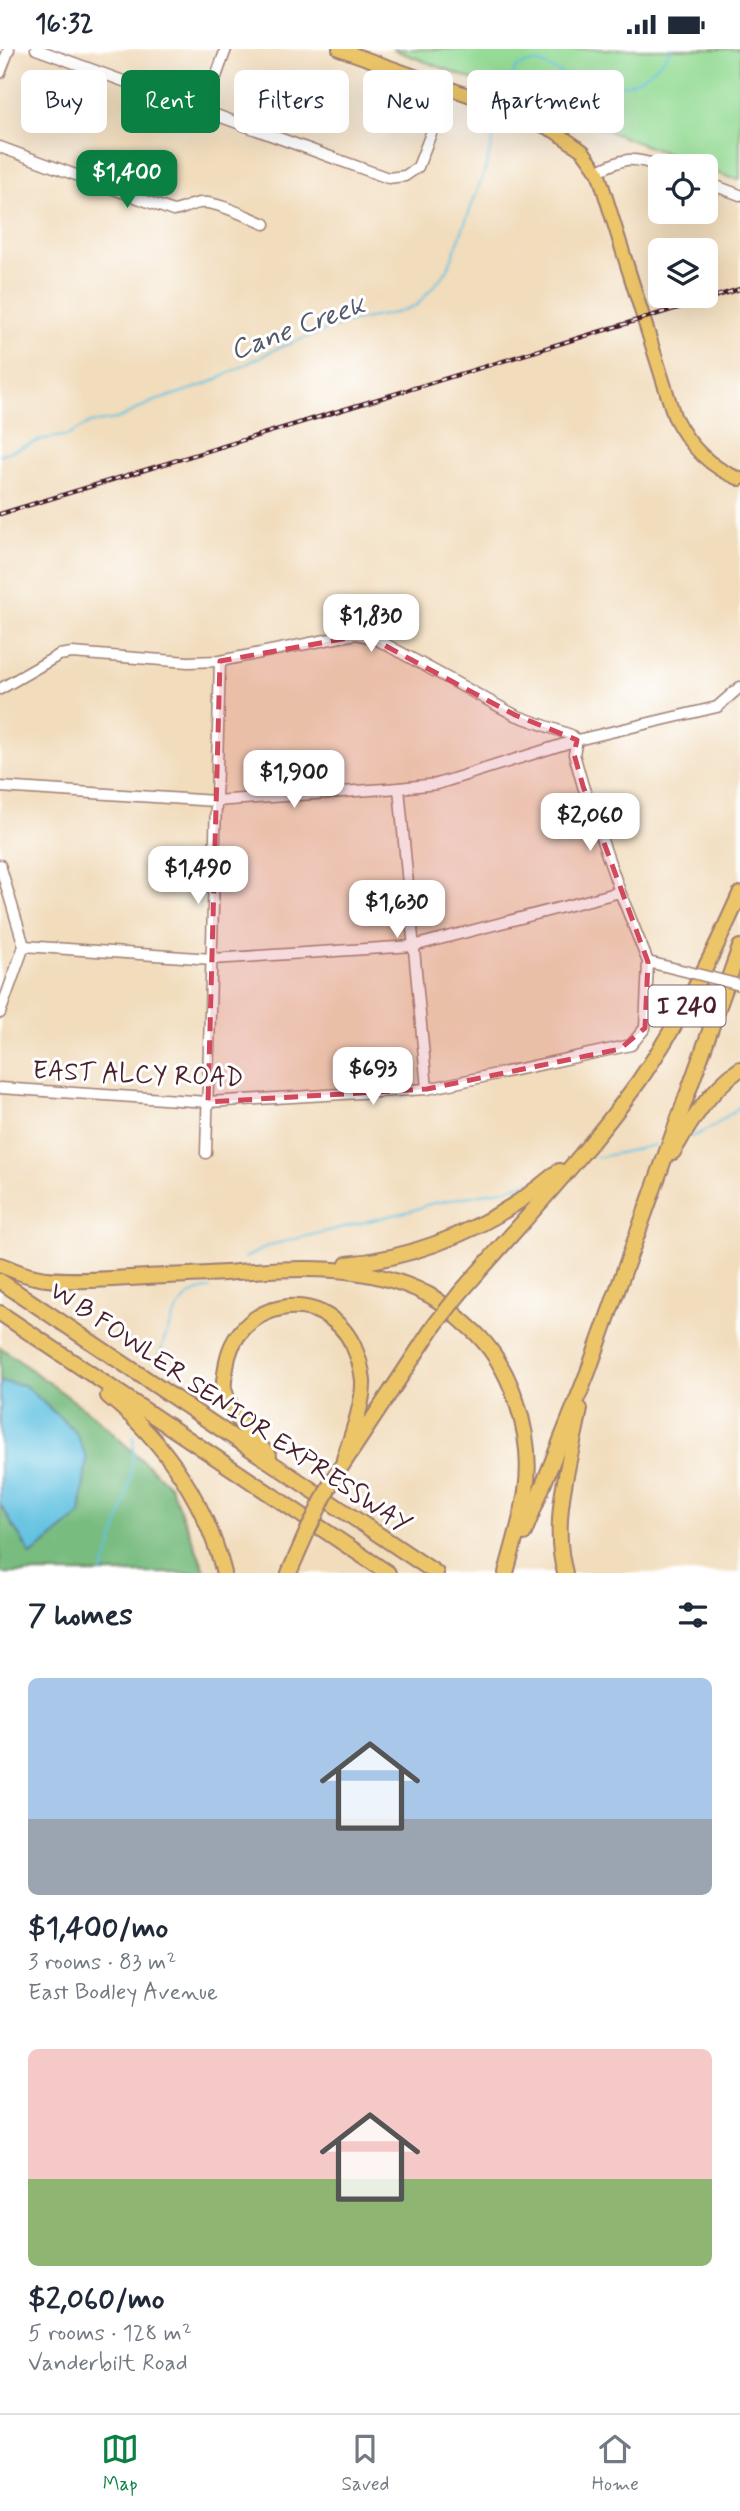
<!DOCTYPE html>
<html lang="en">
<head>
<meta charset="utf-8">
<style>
	:root { --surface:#fff; --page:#f6f6f7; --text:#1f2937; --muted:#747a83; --line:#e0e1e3; --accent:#0b8043 }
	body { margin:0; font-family:Mynerve,sans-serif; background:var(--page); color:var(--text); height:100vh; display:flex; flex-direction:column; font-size:26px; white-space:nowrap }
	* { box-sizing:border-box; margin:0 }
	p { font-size:23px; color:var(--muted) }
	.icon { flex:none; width:38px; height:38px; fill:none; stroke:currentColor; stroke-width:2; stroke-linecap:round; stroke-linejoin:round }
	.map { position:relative; height:1524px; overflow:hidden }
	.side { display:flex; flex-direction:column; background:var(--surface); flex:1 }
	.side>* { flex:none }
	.guide { position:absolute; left:21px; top:21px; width:698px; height:63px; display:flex; gap:14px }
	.controls { position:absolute; left:648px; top:105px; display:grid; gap:14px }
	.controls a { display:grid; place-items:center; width:70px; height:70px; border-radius:10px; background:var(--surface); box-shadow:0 7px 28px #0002; font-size:35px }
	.price { position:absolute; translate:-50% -60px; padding:0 16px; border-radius:14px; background:#fff; color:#222; font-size:23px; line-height:46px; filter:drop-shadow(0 2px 4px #0008) }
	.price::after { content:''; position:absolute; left:50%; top:42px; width:21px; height:16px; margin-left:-10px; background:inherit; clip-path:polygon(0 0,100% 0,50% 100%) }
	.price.current { background:var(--accent); color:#fff }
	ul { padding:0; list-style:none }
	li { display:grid; align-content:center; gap:14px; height:371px; padding:0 28px }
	li span { display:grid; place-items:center; height:217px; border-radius:10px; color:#555 }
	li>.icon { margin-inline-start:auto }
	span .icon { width:126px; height:126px; fill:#fffc; stroke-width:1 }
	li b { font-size:30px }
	h2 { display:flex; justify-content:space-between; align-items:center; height:84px; padding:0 28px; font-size:30px }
	.pill { padding:0 24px; border-radius:10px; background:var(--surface); box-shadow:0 7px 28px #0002; font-size:24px; line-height:63px }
	.pill.current { background:var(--accent); color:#fff }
	.status { display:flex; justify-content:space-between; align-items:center; height:49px; padding:0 35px; background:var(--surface); direction:ltr }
	.status svg { height:19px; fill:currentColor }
	.dock { display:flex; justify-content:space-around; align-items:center; height:98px; border-top:2px solid var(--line); background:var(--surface); font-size:19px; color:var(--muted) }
	.dock a { display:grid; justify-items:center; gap:4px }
	.dock .current { color:var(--accent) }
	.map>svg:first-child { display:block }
	.green { fill:#96dc96; stroke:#707e60; stroke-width:2 }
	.forest { fill:#78bc7f; stroke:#616e55; stroke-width:2 }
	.water { fill:#63c2e1; stroke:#567086; stroke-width:2 }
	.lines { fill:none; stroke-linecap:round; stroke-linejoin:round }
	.stream { stroke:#63c2e1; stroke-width:2 }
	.minor-casing { stroke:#9e7e73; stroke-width:13 }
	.major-casing { stroke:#9e7e73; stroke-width:16 }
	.highway-casing { stroke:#9e7e73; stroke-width:18 }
	.minor { stroke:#fff; stroke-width:10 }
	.major { stroke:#edc569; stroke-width:12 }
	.highway { stroke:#edc569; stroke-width:14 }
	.rail-casing { stroke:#4a1f2b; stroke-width:4.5 }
	.rail { stroke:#fff; stroke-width:2; stroke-dasharray:5; stroke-linecap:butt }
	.minor-bridge-casing { stroke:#9e7e73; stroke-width:13; stroke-linecap:butt }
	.highway-bridge-casing { stroke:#9e7e73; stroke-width:18; stroke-linecap:butt }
	.minor-bridge { stroke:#fff; stroke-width:10 }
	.highway-bridge { stroke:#edc569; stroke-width:14 }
	.marked { fill:#d1495b; fill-opacity:0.2; stroke:#d1495b; stroke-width:5; stroke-dasharray:14 9; stroke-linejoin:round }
	.labels { text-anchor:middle; stroke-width:6; stroke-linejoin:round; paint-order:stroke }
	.shield { fill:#fff; stroke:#80626b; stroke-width:2 }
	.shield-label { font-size:24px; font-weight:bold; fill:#4a1f2b }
	.street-label { font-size:26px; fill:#4a1f2b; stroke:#fff }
	.water-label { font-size:28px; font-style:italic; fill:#53586b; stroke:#fff }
</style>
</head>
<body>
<div class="status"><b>16:32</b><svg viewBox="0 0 49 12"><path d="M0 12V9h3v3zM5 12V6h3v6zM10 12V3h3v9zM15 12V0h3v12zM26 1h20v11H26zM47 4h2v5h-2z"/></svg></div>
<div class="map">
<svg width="740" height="1524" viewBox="0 0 740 1524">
	<rect width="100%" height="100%" fill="#fff"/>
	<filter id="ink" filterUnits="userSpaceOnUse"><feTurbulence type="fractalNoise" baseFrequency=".0143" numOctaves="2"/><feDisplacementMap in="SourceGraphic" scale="14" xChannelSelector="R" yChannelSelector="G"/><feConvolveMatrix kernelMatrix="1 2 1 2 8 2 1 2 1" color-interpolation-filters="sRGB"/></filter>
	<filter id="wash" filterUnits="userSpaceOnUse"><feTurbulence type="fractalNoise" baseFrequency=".00686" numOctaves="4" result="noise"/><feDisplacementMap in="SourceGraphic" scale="28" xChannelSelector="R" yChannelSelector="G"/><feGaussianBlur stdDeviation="1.57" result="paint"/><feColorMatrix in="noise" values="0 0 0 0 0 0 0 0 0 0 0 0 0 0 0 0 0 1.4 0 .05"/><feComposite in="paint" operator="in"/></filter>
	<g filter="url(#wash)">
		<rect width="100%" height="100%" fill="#f1dcbb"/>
		<path class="green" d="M392 0H740V130L731 129Z"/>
		<path class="forest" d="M0 1298 93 1366 170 1437 206 1524H0Z"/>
		<path class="water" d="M2 1333 24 1336 75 1382 87 1409 80 1466 31 1506 0 1455V1334Z"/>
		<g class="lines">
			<g class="stream">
				<path d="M506 49 508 33 518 17C523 16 530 13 534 13 544 14 556 22 565 26 612 46 640 41 672 0"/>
				<path d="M0 406 44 390 69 386 90 374 117 370 152 353 207 335 278 299 327 281 353 272 395 264 417 256 447 222 484 124 499 71"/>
				<path d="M691 1088 713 1078 740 1057"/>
				<path d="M596 1109 655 1096"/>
				<path d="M245 1209 270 1196 414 1161 429 1155 502 1141 530 1132"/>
				<path d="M158 1311C167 1284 176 1240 210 1240"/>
				<path d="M102 1524C117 1480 136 1434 133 1387"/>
			</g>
		</g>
	</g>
	<g filter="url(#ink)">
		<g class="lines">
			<defs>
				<g id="minor">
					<path d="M36 0 388 129 405 127 418 118 448 40"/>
					<path d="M0 24 9 0"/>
					<path d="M204 61 226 0"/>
					<path d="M0 98 173 162C183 161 190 155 200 154 215 151 250 169 265 175"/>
					<path d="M598 122C625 109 630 107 660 117"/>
					<path d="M705 133 740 146"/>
					<path d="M0 640 59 606 72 604 188 613 220 612 356 585 376 590 515 666 571 686 577 691 717 658 740 638"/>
					<path d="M0 738 215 752 399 739 437 735 577 691"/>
					<path d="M399 739 427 1040"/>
					<path d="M0 816 24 897 0 964"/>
					<path d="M24 897 212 910 413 897 620 843"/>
					<path d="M648 913 689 923"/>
					<path d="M0 1039 208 1053 427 1040 631 996 645 979 648 913 620 843 583 737 574 705 577 691"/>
					<path d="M206 1104 220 612"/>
				</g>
				<path id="major" d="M339 0 513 62 554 82 583 102 598 123 674 367C689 397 709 418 740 430"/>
				<g id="highway">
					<path d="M673 1103C691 1072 710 1041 740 1020"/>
					<path d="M347 1215C406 1210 466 1187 515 1155 531 1145 545 1133 559 1122"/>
					<path d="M0 1216C12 1220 23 1226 35 1228 58 1234 106 1230 130 1229 162 1227 194 1226 225 1224 294 1219 364 1213 427 1245 442 1252 456 1267 469 1278 512 1314 534 1387 526 1442 522 1469 513 1497 506 1524"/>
					<path d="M0 1232 436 1524"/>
					<path d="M460 1244C521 1174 585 1107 639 1032 680 973 711 910 740 845"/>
					<path d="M0 1264 388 1524"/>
					<path d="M108 1347C165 1392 206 1454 224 1524"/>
					<path d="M269 1406C251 1389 231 1365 224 1340 223 1334 225 1325 226 1319 233 1252 323 1234 353 1296 358 1307 362 1320 363 1332 364 1353 351 1389 344 1410"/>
					<path d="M333 1430 434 1277"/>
					<path d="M524 1484 588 1323 740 898"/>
					<path d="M289 1524 307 1483"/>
					<path d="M565 1524C550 1471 570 1413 580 1360"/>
				</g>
			</defs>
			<use href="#minor" class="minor-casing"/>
			<use href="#major" class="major-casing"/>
			<use href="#highway" class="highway-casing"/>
			<use href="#minor" class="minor"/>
			<use href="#major" class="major"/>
			<use href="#highway" class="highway"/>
			<defs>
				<path id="rail" d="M0 465 740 240"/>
			</defs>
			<use href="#rail" class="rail-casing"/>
			<use href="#rail" class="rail"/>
			<defs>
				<path id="minor-bridge" d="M689 923 740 936"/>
				<g id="highway-bridge">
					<path d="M434 1277 460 1244"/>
					<path d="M307 1483 333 1430"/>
				</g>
			</defs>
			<use href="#minor-bridge" class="minor-bridge-casing"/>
			<use href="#highway-bridge" class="highway-bridge-casing"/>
			<use href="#minor-bridge" class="minor-bridge"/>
			<use href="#highway-bridge" class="highway-bridge"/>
		</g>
	</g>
	<path class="marked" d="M365 586 515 666 577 691 574 705 583 737 648 913 645 979 620 1000 427 1040 208 1053 220 612Z"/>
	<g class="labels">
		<rect class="shield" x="648.5" y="936.5" width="77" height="41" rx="5"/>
		<g class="shield-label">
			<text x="687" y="965">I 240</text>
		</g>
		<g class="street-label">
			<text transform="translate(138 1024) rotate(2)" y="9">EAST ALCY ROAD</text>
			<text transform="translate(231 1358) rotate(34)" y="9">W B FOWLER SENIOR EXPRESSWAY</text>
		</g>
		<g class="water-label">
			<text transform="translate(297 277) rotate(-20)" y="10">Cane Creek</text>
		</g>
	</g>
</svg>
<div class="controls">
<a><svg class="icon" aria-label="locate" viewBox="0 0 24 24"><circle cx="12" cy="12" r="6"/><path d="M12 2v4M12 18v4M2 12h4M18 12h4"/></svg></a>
<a><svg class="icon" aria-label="layers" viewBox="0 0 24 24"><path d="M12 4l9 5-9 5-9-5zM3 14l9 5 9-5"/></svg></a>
</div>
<b class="price current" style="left:127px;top:161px">$1,400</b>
<b class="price" style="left:371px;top:605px">$1,830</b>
<b class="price" style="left:294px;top:761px">$1,900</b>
<b class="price" style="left:590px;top:804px">$2,060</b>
<b class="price" style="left:198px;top:857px">$1,490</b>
<b class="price" style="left:397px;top:891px">$1,630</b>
<b class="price" style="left:373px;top:1058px">$693</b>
<div class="guide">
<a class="pill">Buy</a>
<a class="pill current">Rent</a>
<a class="pill">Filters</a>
<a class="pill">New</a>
<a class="pill">Apartment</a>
</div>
</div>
<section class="side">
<h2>7 homes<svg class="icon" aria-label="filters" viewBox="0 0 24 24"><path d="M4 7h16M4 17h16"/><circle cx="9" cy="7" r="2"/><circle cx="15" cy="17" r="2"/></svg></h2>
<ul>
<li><span style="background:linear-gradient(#a9c7e8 65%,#9aa5b1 0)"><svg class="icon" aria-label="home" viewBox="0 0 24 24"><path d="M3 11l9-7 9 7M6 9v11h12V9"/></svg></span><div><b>$1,400/mo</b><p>3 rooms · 83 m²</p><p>East Bodley Avenue</p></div></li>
<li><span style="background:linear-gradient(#f6c9c9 60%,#8fb573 0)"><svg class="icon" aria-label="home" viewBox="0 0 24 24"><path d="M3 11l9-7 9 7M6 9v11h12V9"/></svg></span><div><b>$2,060/mo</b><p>5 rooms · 128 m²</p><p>Vanderbilt Road</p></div></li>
</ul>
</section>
<nav class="dock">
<a class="current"><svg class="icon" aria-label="map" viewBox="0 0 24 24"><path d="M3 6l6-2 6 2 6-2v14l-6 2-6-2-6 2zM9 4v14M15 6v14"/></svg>Map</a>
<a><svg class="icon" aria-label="saved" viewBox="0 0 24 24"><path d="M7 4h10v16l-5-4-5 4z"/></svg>Saved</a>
<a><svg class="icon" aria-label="home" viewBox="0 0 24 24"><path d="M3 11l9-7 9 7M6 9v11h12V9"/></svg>Home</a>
</nav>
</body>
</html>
